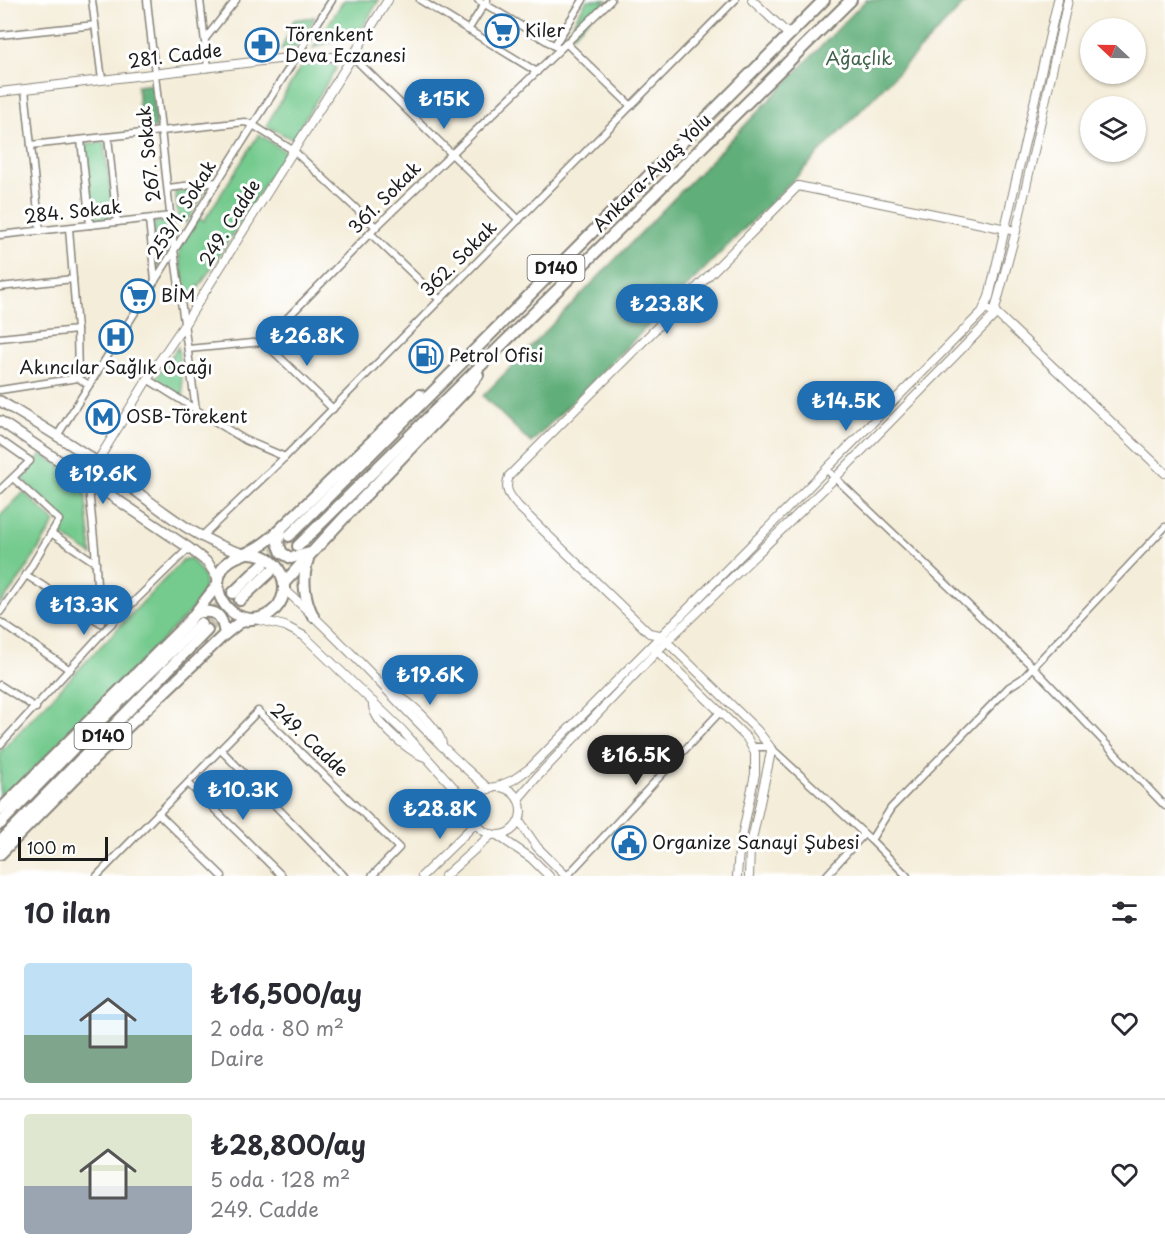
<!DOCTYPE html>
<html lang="tr">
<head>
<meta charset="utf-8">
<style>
	:root { --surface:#fff; --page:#f7f7f7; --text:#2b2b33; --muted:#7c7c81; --line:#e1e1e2; --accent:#1f6fb2 }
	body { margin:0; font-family:"Playpen Sans",sans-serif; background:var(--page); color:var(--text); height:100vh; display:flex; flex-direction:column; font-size:22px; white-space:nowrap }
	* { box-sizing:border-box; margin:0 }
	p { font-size:20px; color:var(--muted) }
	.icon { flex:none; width:33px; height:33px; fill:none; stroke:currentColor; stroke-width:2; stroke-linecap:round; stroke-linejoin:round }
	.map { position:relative; height:876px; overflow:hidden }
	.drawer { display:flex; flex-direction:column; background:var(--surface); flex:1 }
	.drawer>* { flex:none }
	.needle { width:39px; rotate:292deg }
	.buttons { position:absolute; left:1080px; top:18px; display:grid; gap:12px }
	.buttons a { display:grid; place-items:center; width:66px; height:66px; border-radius:50%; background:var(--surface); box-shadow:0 2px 4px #0004; font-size:30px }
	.scale { position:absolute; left:18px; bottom:15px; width:90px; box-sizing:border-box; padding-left:6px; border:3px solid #1c1c1c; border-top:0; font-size:16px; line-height:21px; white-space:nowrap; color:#1c1c1c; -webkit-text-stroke:4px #fff; paint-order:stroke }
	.price { position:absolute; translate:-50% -51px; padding:0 14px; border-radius:21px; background:var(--accent); color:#fff; font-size:20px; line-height:39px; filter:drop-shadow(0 2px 3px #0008) }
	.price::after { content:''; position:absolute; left:50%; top:36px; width:18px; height:14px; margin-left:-9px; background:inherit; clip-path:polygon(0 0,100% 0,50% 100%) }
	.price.current { background:#222; color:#fff }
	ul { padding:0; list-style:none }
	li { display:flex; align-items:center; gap:18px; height:150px; padding:0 24px }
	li+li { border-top:2px solid var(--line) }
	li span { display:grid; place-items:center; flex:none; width:168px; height:120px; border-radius:6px; color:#555 }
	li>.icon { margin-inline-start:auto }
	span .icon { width:72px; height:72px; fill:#fffc; stroke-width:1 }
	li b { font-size:26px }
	h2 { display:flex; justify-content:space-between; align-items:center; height:72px; padding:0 24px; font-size:26px }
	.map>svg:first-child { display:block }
	.green { fill:#75ca8e; stroke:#487355; stroke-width:1.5 }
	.forest { fill:#60ae79; stroke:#3e654a; stroke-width:1.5 }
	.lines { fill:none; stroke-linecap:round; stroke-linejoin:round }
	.trunk-tunnel { stroke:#c9c3b3; stroke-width:10; stroke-dasharray:10 5; stroke-linecap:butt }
	.minor-casing { stroke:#88847a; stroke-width:9 }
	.tertiary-casing { stroke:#88847a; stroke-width:10 }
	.secondary-casing { stroke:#88847a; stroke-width:12 }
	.trunk-casing { stroke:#88847a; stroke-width:14 }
	.minor { stroke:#fff; stroke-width:6 }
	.tertiary { stroke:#fff; stroke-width:8 }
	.secondary { stroke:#fff; stroke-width:9 }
	.trunk { stroke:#fff; stroke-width:10 }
	.labels { text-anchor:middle; stroke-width:6; stroke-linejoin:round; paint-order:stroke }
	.shield { fill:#fff; stroke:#606060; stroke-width:1.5 }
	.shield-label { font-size:16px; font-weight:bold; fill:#1c1c1c }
	.poi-label { font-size:18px; fill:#1c1c1c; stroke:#fff; text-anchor:start }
	.street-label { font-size:18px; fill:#1c1c1c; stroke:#fff }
	.park-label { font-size:18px; fill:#40624a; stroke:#fff }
</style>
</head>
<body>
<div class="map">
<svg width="1165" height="876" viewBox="0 0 1165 876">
	<rect width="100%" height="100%" fill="#fff"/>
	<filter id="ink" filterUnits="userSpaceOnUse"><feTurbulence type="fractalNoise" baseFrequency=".0167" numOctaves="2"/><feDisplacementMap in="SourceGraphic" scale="12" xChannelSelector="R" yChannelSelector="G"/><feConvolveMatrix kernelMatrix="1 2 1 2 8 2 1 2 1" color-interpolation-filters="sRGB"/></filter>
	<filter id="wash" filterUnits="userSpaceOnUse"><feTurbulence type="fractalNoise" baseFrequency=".008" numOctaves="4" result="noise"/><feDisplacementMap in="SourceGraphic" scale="24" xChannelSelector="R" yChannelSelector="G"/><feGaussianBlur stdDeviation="1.35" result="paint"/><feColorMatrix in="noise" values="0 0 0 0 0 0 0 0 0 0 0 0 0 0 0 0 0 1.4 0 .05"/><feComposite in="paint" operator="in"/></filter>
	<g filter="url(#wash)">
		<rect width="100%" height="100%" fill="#f4edd9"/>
		<g class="green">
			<path d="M344 0H379L360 32 313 48Z"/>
			<path d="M587 0H607L572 36H568L567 33Z"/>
			<path d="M315 17 297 47 281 50 294 20Z"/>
			<path d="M302 64H334L336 69 292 139 266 126Z"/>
			<path d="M259 134 285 152 191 300H186L179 254 180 246 198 218 204 221Z"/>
			<path d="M104 142 114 217 94 219 84 144Z"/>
			<path d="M207 188 186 223 178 217 175 192Z"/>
			<path d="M166 221 168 250 157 269 153 222Z"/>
			<path d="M178 347 184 400 155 379Z"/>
			<path d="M42 454 84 482 92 555 59 533 65 520 21 478Z"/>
			<path d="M24 492 55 522 22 576 0 605V516Z"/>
			<path d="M190 558C207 576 210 583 196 606L0 803V752L183 560Z"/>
		</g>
		<g class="forest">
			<path d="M866 0H968L801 172 531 443 483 396Z"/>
			<path d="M153 84 156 129 141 130 137 86Z"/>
		</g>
	</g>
	<g filter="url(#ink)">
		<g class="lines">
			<g class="trunk-tunnel">
				<path d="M263 564 289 536"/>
				<path d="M201 623 233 593"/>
				<path d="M207 630 240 600"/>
			</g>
			<defs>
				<g id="minor">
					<path d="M92 0 102 80"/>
					<path d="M147 0 174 250 196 410"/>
					<path d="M200 0 208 68"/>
					<path d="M420 0 537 72"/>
					<path d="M478 0 560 49"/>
					<path d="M468 30 487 0"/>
					<path d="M0 35 95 25"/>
					<path d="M205 39 236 0"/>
					<path d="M566 43 631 106"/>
					<path d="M554 46 583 0"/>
					<path d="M353 57 519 220"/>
					<path d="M25 89 40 231"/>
					<path d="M108 137 117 222"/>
					<path d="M81 140 90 225"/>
					<path d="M31 145 245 122 253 125 294 151 376 227"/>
					<path d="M168 188 217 182"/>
					<path d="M149 219 155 281"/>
					<path d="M69 228 77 330 78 378"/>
					<path d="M370 233 440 300"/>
					<path d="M0 235 171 216"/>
					<path d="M0 287 73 279"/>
					<path d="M0 338 77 330"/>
					<path d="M264 342 333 409"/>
					<path d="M188 349 264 342 376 227 611 0"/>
					<path d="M147 379 245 440 285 457"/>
					<path d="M0 390 78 378 89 385"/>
					<path d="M57 436 332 0"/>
					<path d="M0 440 30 461 0 490"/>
					<path d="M827 470 1033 667 1165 806"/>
					<path d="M88 479 95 549 99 621"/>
					<path d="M51 533 96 563"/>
					<path d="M201 537 285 457 735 0"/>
					<path d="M26 575 101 623"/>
					<path d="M0 612 26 575 59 520 13 478"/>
					<path d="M0 622 70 670"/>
					<path d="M0 685 36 708"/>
					<path d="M0 745 106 629 189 548"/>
					<path d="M753 747H770L871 840 907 876"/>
					<path d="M221 750 344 876"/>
					<path d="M188 783 282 876"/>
					<path d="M158 813 222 876"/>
					<path d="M871 840 891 808 1009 687 1023 678 1165 527"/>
					<path d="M97 876 258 711 399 848 372 876"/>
					<path d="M567 876 720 712"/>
					<path d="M826 876 864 834"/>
				</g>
				<g id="tertiary">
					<path d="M752 0 789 35"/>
					<path d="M0 92 296 57H353"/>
					<path d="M985 308 995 312 1165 473"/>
					<path d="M97 462 152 372 184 325 388 0"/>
					<path d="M284 589C356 652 416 727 489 789"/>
					<path d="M256 619 285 626 304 636 401 729 474 810"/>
					<path d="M654 648 747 738 755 753V774L739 851 737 876"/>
					<path d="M391 694C405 695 443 732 442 746"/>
					<path d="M373 702C370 720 409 752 425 757"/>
					<path d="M496 787 513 780 530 768 982 312 989 297 1058 0"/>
					<circle cx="497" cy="811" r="24"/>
					<path d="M518 799 536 778 664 644 835 478 993 317 1016 231 1068 0"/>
					<path d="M519 821 537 847 566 876"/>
					<path d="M497 835 531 858 549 876"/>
					<path d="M422 876 477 822"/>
					<path d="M445 876 492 834"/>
					<path d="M749 876 750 849 771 752 770 747 757 730 660 635 649 633 518 506C509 495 504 490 509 476L798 186 1016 231"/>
				</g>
				<g id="secondary">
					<path d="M0 401C33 421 65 440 97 462 143 494 189 539 244 554"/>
					<path d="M0 421 189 548 208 563 219 580"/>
				</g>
				<g id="trunk">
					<path d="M281 529 278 543 282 553 291 558 310 553"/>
					<path d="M289 536 824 0"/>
					<path d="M298 546 851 0"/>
					<path d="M247 553C284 552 299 600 265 616 234 630 204 591 225 565 232 557 240 556 249 552 258 548 265 543 273 536L420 395"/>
					<path d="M308 559C302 578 304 598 313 616"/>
					<path d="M284 583 342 520 467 389 478 375"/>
					<path d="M233 593 263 564"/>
					<path d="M240 600 270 572"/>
					<path d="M196 613C216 609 222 614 225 634"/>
					<path d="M0 810 189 621 218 584"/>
					<path d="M0 824 101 720 201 623"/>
					<path d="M0 842 207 630"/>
					<path d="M0 854 94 759 225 634 239 623 250 619"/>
				</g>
			</defs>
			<use href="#minor" class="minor-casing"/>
			<use href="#tertiary" class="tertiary-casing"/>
			<use href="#secondary" class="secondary-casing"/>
			<use href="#trunk" class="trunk-casing"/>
			<use href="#minor" class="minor"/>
			<use href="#tertiary" class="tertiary"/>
			<use href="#secondary" class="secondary"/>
			<use href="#trunk" class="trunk"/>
		</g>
	</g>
	<defs>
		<symbol id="supermarket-ring" viewBox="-11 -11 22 22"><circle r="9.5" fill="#fff" stroke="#1f6fb2" stroke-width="1.5"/><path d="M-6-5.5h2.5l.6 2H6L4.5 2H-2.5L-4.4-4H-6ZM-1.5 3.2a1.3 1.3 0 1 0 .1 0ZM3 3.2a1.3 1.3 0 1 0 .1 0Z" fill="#1f6fb2"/></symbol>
		<symbol id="pharmacy-ring" viewBox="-11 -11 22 22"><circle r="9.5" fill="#fff" stroke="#1f6fb2" stroke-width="1.5"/><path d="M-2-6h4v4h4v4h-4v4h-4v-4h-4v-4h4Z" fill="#1f6fb2"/></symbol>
		<symbol id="hospital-ring" viewBox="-11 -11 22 22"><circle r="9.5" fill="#fff" stroke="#1f6fb2" stroke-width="1.5"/><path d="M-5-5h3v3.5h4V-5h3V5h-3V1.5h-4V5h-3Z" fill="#1f6fb2"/></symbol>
		<symbol id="fuel-ring" viewBox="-11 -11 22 22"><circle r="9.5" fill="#fff" stroke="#1f6fb2" stroke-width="1.5"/><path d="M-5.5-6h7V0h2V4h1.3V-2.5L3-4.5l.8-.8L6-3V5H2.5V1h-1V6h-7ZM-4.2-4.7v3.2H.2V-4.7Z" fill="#1f6fb2"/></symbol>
		<symbol id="metro-ring" viewBox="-11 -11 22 22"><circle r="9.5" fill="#fff" stroke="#1f6fb2" stroke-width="1.5"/><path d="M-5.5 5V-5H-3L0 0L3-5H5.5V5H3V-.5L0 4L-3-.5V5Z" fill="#1f6fb2"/></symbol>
		<symbol id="civic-ring" viewBox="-11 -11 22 22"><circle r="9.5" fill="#fff" stroke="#1f6fb2" stroke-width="1.5"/><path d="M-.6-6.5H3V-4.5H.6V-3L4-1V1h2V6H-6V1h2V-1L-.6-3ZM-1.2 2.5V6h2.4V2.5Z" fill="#1f6fb2"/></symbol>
	</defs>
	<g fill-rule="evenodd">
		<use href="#supermarket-ring" x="483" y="12" width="38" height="38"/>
		<use href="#pharmacy-ring" x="243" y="26" width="38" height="38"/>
		<use href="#supermarket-ring" x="119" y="277" width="38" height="38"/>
		<use href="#hospital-ring" x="97" y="318" width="38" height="38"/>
		<use href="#fuel-ring" x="407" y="337" width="38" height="38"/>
		<use href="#metro-ring" x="84" y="398" width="38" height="38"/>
		<use href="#civic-ring" x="610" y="824" width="38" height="38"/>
	</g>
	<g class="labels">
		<g class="shield">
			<rect x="527.5" y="255" width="57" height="26" rx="4.5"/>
			<rect x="74.5" y="723" width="57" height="26" rx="4.5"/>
		</g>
		<g class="shield-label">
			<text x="556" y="274">D140</text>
			<text x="103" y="742">D140</text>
		</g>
		<g class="poi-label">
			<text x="525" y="37">Kiler</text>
			<text x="285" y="41">Törenkent<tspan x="285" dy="21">Deva Eczanesi</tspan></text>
			<text x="161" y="302">BİM</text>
			<text x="449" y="362">Petrol Ofisi</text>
			<text x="116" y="374" text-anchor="middle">Akıncılar Sağlık Ocağı</text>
			<text x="126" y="423">OSB-Törekent</text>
			<text x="652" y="849">Organize Sanayi Şubesi</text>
		</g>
		<g class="street-label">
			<text transform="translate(175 56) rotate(-7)" y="6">281. Cadde</text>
			<text transform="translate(149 154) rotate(-96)" y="6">267. Sokak</text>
			<text transform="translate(652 173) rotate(-45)" y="6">Ankara-Ayaş Yolu</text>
			<text transform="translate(385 198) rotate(-45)" y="6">361. Sokak</text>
			<text transform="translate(182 210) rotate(-58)" y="6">253/1. Sokak</text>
			<text transform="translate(73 212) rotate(-6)" y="6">284. Sokak</text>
			<text transform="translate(230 223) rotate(-58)" y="6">249. Cadde</text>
			<text transform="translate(459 259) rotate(-45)" y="6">362. Sokak</text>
			<text transform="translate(309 740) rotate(43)" y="6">249. Cadde</text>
		</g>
		<g class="park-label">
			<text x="859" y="65">Ağaçlık</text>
		</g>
	</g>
</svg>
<div class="buttons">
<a><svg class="needle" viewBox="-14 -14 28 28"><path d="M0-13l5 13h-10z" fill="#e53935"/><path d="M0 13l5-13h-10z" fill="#7c7c81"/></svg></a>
<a><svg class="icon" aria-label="layers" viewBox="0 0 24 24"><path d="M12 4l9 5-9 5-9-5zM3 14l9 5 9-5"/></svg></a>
</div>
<div class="scale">100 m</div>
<b class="price" style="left:444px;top:130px">₺15K</b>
<b class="price" style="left:667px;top:335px">₺23.8K</b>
<b class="price" style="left:307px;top:367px">₺26.8K</b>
<b class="price" style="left:846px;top:432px">₺14.5K</b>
<b class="price" style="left:103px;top:505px">₺19.6K</b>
<b class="price" style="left:84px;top:636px">₺13.3K</b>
<b class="price" style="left:430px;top:706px">₺19.6K</b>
<b class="price current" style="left:636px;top:786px">₺16.5K</b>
<b class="price" style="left:243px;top:821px">₺10.3K</b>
<b class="price" style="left:440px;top:840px">₺28.8K</b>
</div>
<section class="drawer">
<h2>10 ilan<svg class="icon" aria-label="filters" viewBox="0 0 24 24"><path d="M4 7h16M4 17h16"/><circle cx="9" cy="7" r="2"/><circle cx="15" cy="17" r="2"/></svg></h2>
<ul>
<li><span style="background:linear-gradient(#bfe0f5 60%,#7fa58c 0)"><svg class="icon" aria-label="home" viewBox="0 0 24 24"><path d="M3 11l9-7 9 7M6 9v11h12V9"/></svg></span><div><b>₺16,500/ay</b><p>2 oda · 80 m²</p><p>Daire</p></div><svg class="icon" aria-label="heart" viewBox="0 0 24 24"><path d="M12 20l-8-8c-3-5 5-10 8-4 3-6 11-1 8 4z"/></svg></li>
<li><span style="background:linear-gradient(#dfe7d0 60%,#9aa5b1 0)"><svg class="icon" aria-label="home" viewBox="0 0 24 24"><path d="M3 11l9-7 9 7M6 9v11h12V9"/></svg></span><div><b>₺28,800/ay</b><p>5 oda · 128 m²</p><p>249. Cadde</p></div><svg class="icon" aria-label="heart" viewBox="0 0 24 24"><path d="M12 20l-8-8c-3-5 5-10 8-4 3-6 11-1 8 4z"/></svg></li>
</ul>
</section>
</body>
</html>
